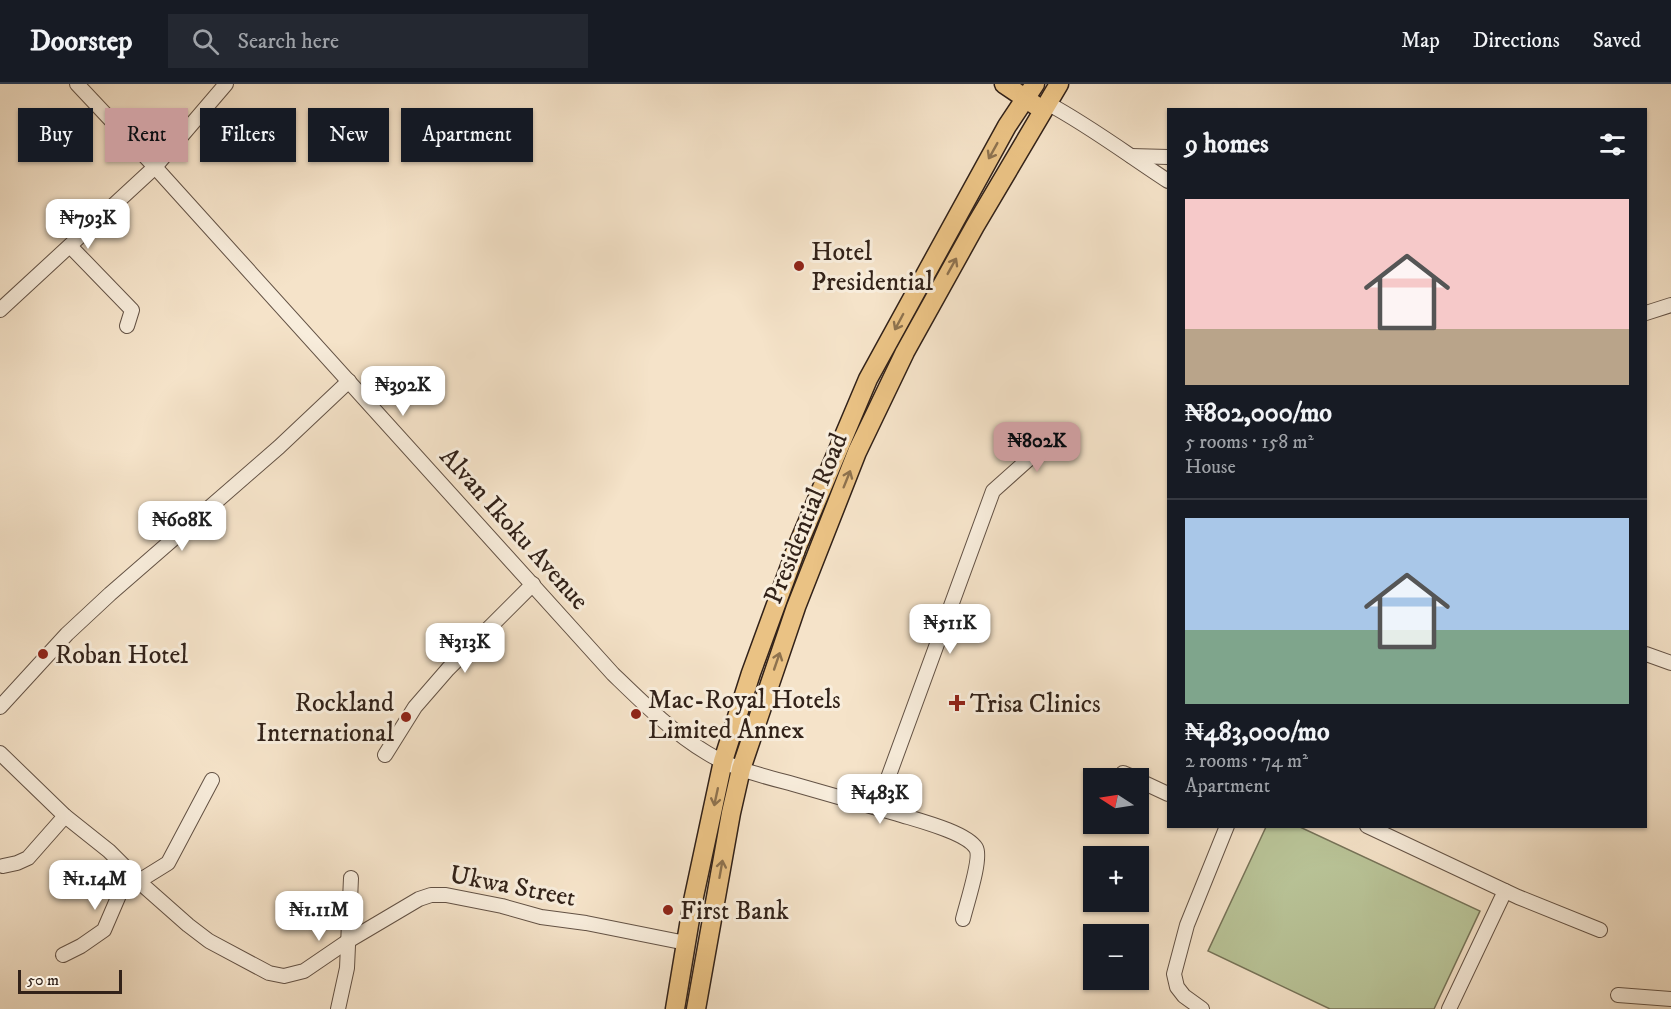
<!DOCTYPE html>
<html lang="en">
<head>
<meta charset="utf-8">
<style>
	:root { --surface:#171b24; --page:#242831; --text:#f1f3f6; --muted:#9ea1a6; --line:#363941; --accent:#c59692 }
	body { margin:0; font-family:"IM FELL DW Pica",serif; background:var(--page); color:var(--text); height:100vh; display:flex; flex-direction:column; font-size:22px; white-space:nowrap }
	* { box-sizing:border-box; margin:0 }
	p { font-size:20px; color:var(--muted) }
	.icon { flex:none; width:33px; height:33px; fill:none; stroke:currentColor; stroke-width:2; stroke-linecap:round; stroke-linejoin:round }
	.map { position:relative; flex:1; overflow:hidden }
	.side { position:absolute; left:1167px; top:24px; width:480px; height:720px; display:flex; flex-direction:column; background:var(--surface); border-radius:0px; box-shadow:0 2px 4px #0004 }
	.side>* { flex:none }
	.banner { position:absolute; left:18px; top:24px; width:570px; height:54px; display:flex; gap:12px }
	.needle { width:39px; rotate:282deg }
	.tools { position:absolute; left:1083px; top:684px; display:grid; gap:12px }
	.tools a { display:grid; place-items:center; width:66px; height:66px; border-radius:0px; background:var(--surface); box-shadow:0 2px 4px #0004; font-size:30px }
	.scale { position:absolute; left:18px; bottom:15px; width:104px; box-sizing:border-box; padding-left:6px; border:3px solid #322219; border-top:0; font-size:16px; line-height:21px; white-space:nowrap; color:#322219; -webkit-text-stroke:4px #f8eddc; paint-order:stroke }
	.price { position:absolute; translate:-50% -51px; padding:0 14px; border-radius:12px; background:#fff; color:#222; font-size:20px; line-height:39px; filter:drop-shadow(0 2px 3px #0008) }
	.price::after { content:''; position:absolute; left:50%; top:36px; width:18px; height:14px; margin-left:-9px; background:inherit; clip-path:polygon(0 0,100% 0,50% 100%) }
	.price.active { background:var(--accent); color:#111 }
	ul { padding:0; list-style:none }
	li { display:grid; align-content:center; gap:12px; height:318px; padding:0 18px }
	li+li { border-top:2px solid var(--line) }
	li span { display:grid; place-items:center; height:186px; border-radius:0px; color:#555 }
	li>.icon { margin-inline-start:auto }
	span .icon { width:108px; height:108px; fill:#fffc; stroke-width:1 }
	li b { font-size:26px }
	h2 { display:flex; justify-content:space-between; align-items:center; height:72px; padding:0 18px; font-size:26px }
	.chip { padding:0 21px; border-radius:0px; background:var(--surface); box-shadow:0 2px 4px #0004; font-size:21px; line-height:54px }
	.chip.active { background:var(--accent); color:#111 }
	header { display:flex; align-items:center; gap:36px; box-sizing:border-box; height:84px; padding:0 30px; background:var(--surface); border-bottom:2px solid var(--line) }
	header strong { font-size:28px }
	nav { display:flex; gap:33px; margin-inline-start:auto; font-size:21px }
	.search { width:420px; height:54px; background:var(--page); display:flex; align-items:center; gap:15px; box-sizing:border-box; padding:0 21px; border-radius:0px; color:var(--muted); font-size:22px }
	.map>svg:first-child { display:block }
	.green { fill:#b9c498; stroke:#767358; stroke-width:1.5 }
	.lines { fill:none; stroke-linecap:round; stroke-linejoin:round }
	.minor-casing { stroke:#635245; stroke-width:16 }
	.major-casing { stroke:#322219; stroke-width:21 }
	.minor { stroke:#f8eddc; stroke-width:14 }
	.major { stroke:#eac284; stroke-width:18 }
	.oneway { stroke:#8e724e }
	.poi-dot { fill:#8f2418; stroke:#f8eddc; stroke-width:2 }
	.labels { text-anchor:middle; stroke-width:6; stroke-linejoin:round; paint-order:stroke }
	.poi-label { font-size:26px; fill:#322219; stroke:#f8eddc; text-anchor:start }
	.street-label { font-size:26px; fill:#322219; stroke:#f8eddc }
</style>
</head>
<body>
<header>
<strong>Doorstep</strong>
<div class="search"><svg class="icon" aria-label="search" viewBox="0 0 24 24"><circle cx="10" cy="10" r="6"/><path d="M15 15l6 6"/></svg>Search here</div>
<nav><a>Map</a><a>Directions</a><a>Saved</a></nav>
</header>
<div class="map">
<svg width="1671" height="925" viewBox="0 0 1671 925">
	<rect width="100%" height="100%" fill="#f5e3c9"/>
	<filter id="stains"><feTurbulence type="fractalNoise" baseFrequency=".00333" numOctaves="4"/><feColorMatrix values="0 0 0 0 .2 0 0 0 0 .09 0 0 0 0 .02 0 0 0 .5 -.17"/></filter>
	<radialGradient id="worn" r=".72"><stop offset=".6" stop-color="#630" stop-opacity="0"/><stop offset="1" stop-color="#630" stop-opacity=".3"/></radialGradient>
	<path class="green" d="M1266 743H1300L1480 827 1434 925H1330L1208 867Z"/>
	<g class="lines">
		<defs>
			<g id="minor">
				<path d="M77 0 155 83 613 590C642 618 672 648 707 669 733 685 763 692 793 700 828 710 863 720 898 730 917 736 966 748 976 764 982 774 966 822 963 835"/>
				<path d="M1047 19C1090 42 1128 71 1168 97"/>
				<path d="M1131 72 1168 73"/>
				<path d="M70 162 132 226 127 242"/>
				<path d="M0 226 155 83 226 0"/>
				<path d="M1646 229 1671 221"/>
				<path d="M1646 570 1671 579"/>
				<path d="M0 623 67 550 110 510 279 363 349 297"/>
				<path d="M0 669 65 732 109 767 145 803 188 841 209 857 269 889 284 892 304 887 348 857 419 815 431 811H446L502 822 541 833 586 839 686 859"/>
				<path d="M385 671 415 623 448 585 533 500"/>
				<path d="M1123 689 1135 694"/>
				<path d="M1138 696 1168 710"/>
				<path d="M877 724 993 407 1059 348"/>
				<path d="M1367 742 1518 813 1600 846"/>
				<path d="M3 782 17 779 28 774 65 732"/>
				<path d="M139 797 168 779 212 696"/>
				<path d="M63 871 81 862 104 846 129 788"/>
				<path d="M1618 911 1671 915"/>
				<path d="M338 925 347 884 351 794"/>
				<path d="M1202 925 1184 912 1177 903 1174 890 1187 841 1227 742"/>
				<path d="M1449 925 1505 807"/>
			</g>
			<g id="major">
				<path d="M1004 0 1035 21"/>
				<path d="M675 925 693 817 723 677 751 589 797 463 868 295 1007 42 1035 0"/>
				<path d="M696 925 731 729 741 685 796 523 857 368 905 268 975 142 1059 0"/>
			</g>
		</defs>
		<use href="#minor" class="minor-casing"/>
		<use href="#major" class="major-casing"/>
		<use href="#minor" class="minor"/>
		<use href="#major" class="major"/>
	</g>
	<defs><path id="oneway-shaft" d="M-6 0H5M1.5-3L5.5 0L1.5 3" fill="none" stroke-width="1.6" stroke-linecap="round" stroke-linejoin="round" transform="scale(1.5)"/></defs>
	<g class="oneway">
		<use href="#oneway-shaft" transform="translate(993 67) rotate(119)"/>
		<use href="#oneway-shaft" transform="translate(952 182) rotate(-61)"/>
		<use href="#oneway-shaft" transform="translate(899 238) rotate(118)"/>
		<use href="#oneway-shaft" transform="translate(847 395) rotate(-68)"/>
		<use href="#oneway-shaft" transform="translate(777 577) rotate(-71)"/>
		<use href="#oneway-shaft" transform="translate(716 713) rotate(102)"/>
		<use href="#oneway-shaft" transform="translate(721 785) rotate(-80)"/>
	</g>
	<g class="poi-dot">
		<circle cx="799" cy="182" r="6"/>
		<circle cx="43" cy="570" r="6"/>
		<path d="M954 610h6v6h6v6h-6v6h-6v-6h-6v-6h6z"/>
		<circle cx="636" cy="630" r="6"/>
		<circle cx="406" cy="633" r="6"/>
		<circle cx="668" cy="826" r="6"/>
	</g>
	<g class="labels">
		<g class="poi-label">
			<text x="811" y="176">Hotel<tspan x="811" dy="30">Presidential</tspan></text>
			<text x="55" y="579">Roban Hotel</text>
			<text x="648" y="624">Mac-Royal Hotels<tspan x="648" dy="30">Limited Annex</tspan></text>
			<text x="394" y="627" text-anchor="end">Rockland<tspan x="394" dy="30">International</tspan></text>
			<text x="970" y="628">Trisa Clinics</text>
			<text x="680" y="835">First Bank</text>
		</g>
		<g class="street-label">
			<text transform="translate(805 434) rotate(-68)" y="9">Presidential Road</text>
			<text transform="translate(515 444) rotate(48)" y="9">Alvan Ikoku Avenue</text>
			<text transform="translate(513 801) rotate(11)" y="9">Ukwa Street</text>
		</g>
	</g>
	<rect width="100%" height="100%" filter="url(#stains)"/>
	<rect width="100%" height="100%" fill="url(#worn)"/>
</svg>
<div class="tools">
<a><svg class="needle" viewBox="-14 -14 28 28"><path d="M0-13l5 13h-10z" fill="#e53935"/><path d="M0 13l5-13h-10z" fill="#9ea1a6"/></svg></a>
<a>+</a>
<a>−</a>
</div>
<div class="scale">50 m</div>
<b class="price" style="left:88px;top:166px">₦793K</b>
<b class="price" style="left:403px;top:333px">₦392K</b>
<b class="price active" style="left:1037px;top:389px">₦802K</b>
<b class="price" style="left:182px;top:468px">₦608K</b>
<b class="price" style="left:950px;top:571px">₦511K</b>
<b class="price" style="left:465px;top:590px">₦313K</b>
<b class="price" style="left:880px;top:741px">₦483K</b>
<b class="price" style="left:95px;top:827px">₦1.14M</b>
<b class="price" style="left:319px;top:858px">₦1.11M</b>
<div class="banner">
<a class="chip">Buy</a>
<a class="chip active">Rent</a>
<a class="chip">Filters</a>
<a class="chip">New</a>
<a class="chip">Apartment</a>
</div>
<section class="side">
<h2>9 homes<svg class="icon" aria-label="filters" viewBox="0 0 24 24"><path d="M4 7h16M4 17h16"/><circle cx="9" cy="7" r="2"/><circle cx="15" cy="17" r="2"/></svg></h2>
<ul>
<li><span style="background:linear-gradient(#f6c9c9 70%,#b9a48a 0)"><svg class="icon" aria-label="home" viewBox="0 0 24 24"><path d="M3 11l9-7 9 7M6 9v11h12V9"/></svg></span><div><b>₦802,000/mo</b><p>5 rooms · 158 m²</p><p>House</p></div></li>
<li><span style="background:linear-gradient(#a9c7e8 60%,#7fa58c 0)"><svg class="icon" aria-label="home" viewBox="0 0 24 24"><path d="M3 11l9-7 9 7M6 9v11h12V9"/></svg></span><div><b>₦483,000/mo</b><p>2 rooms · 74 m²</p><p>Apartment</p></div></li>
</ul>
</section>
</div>
</body>
</html>
